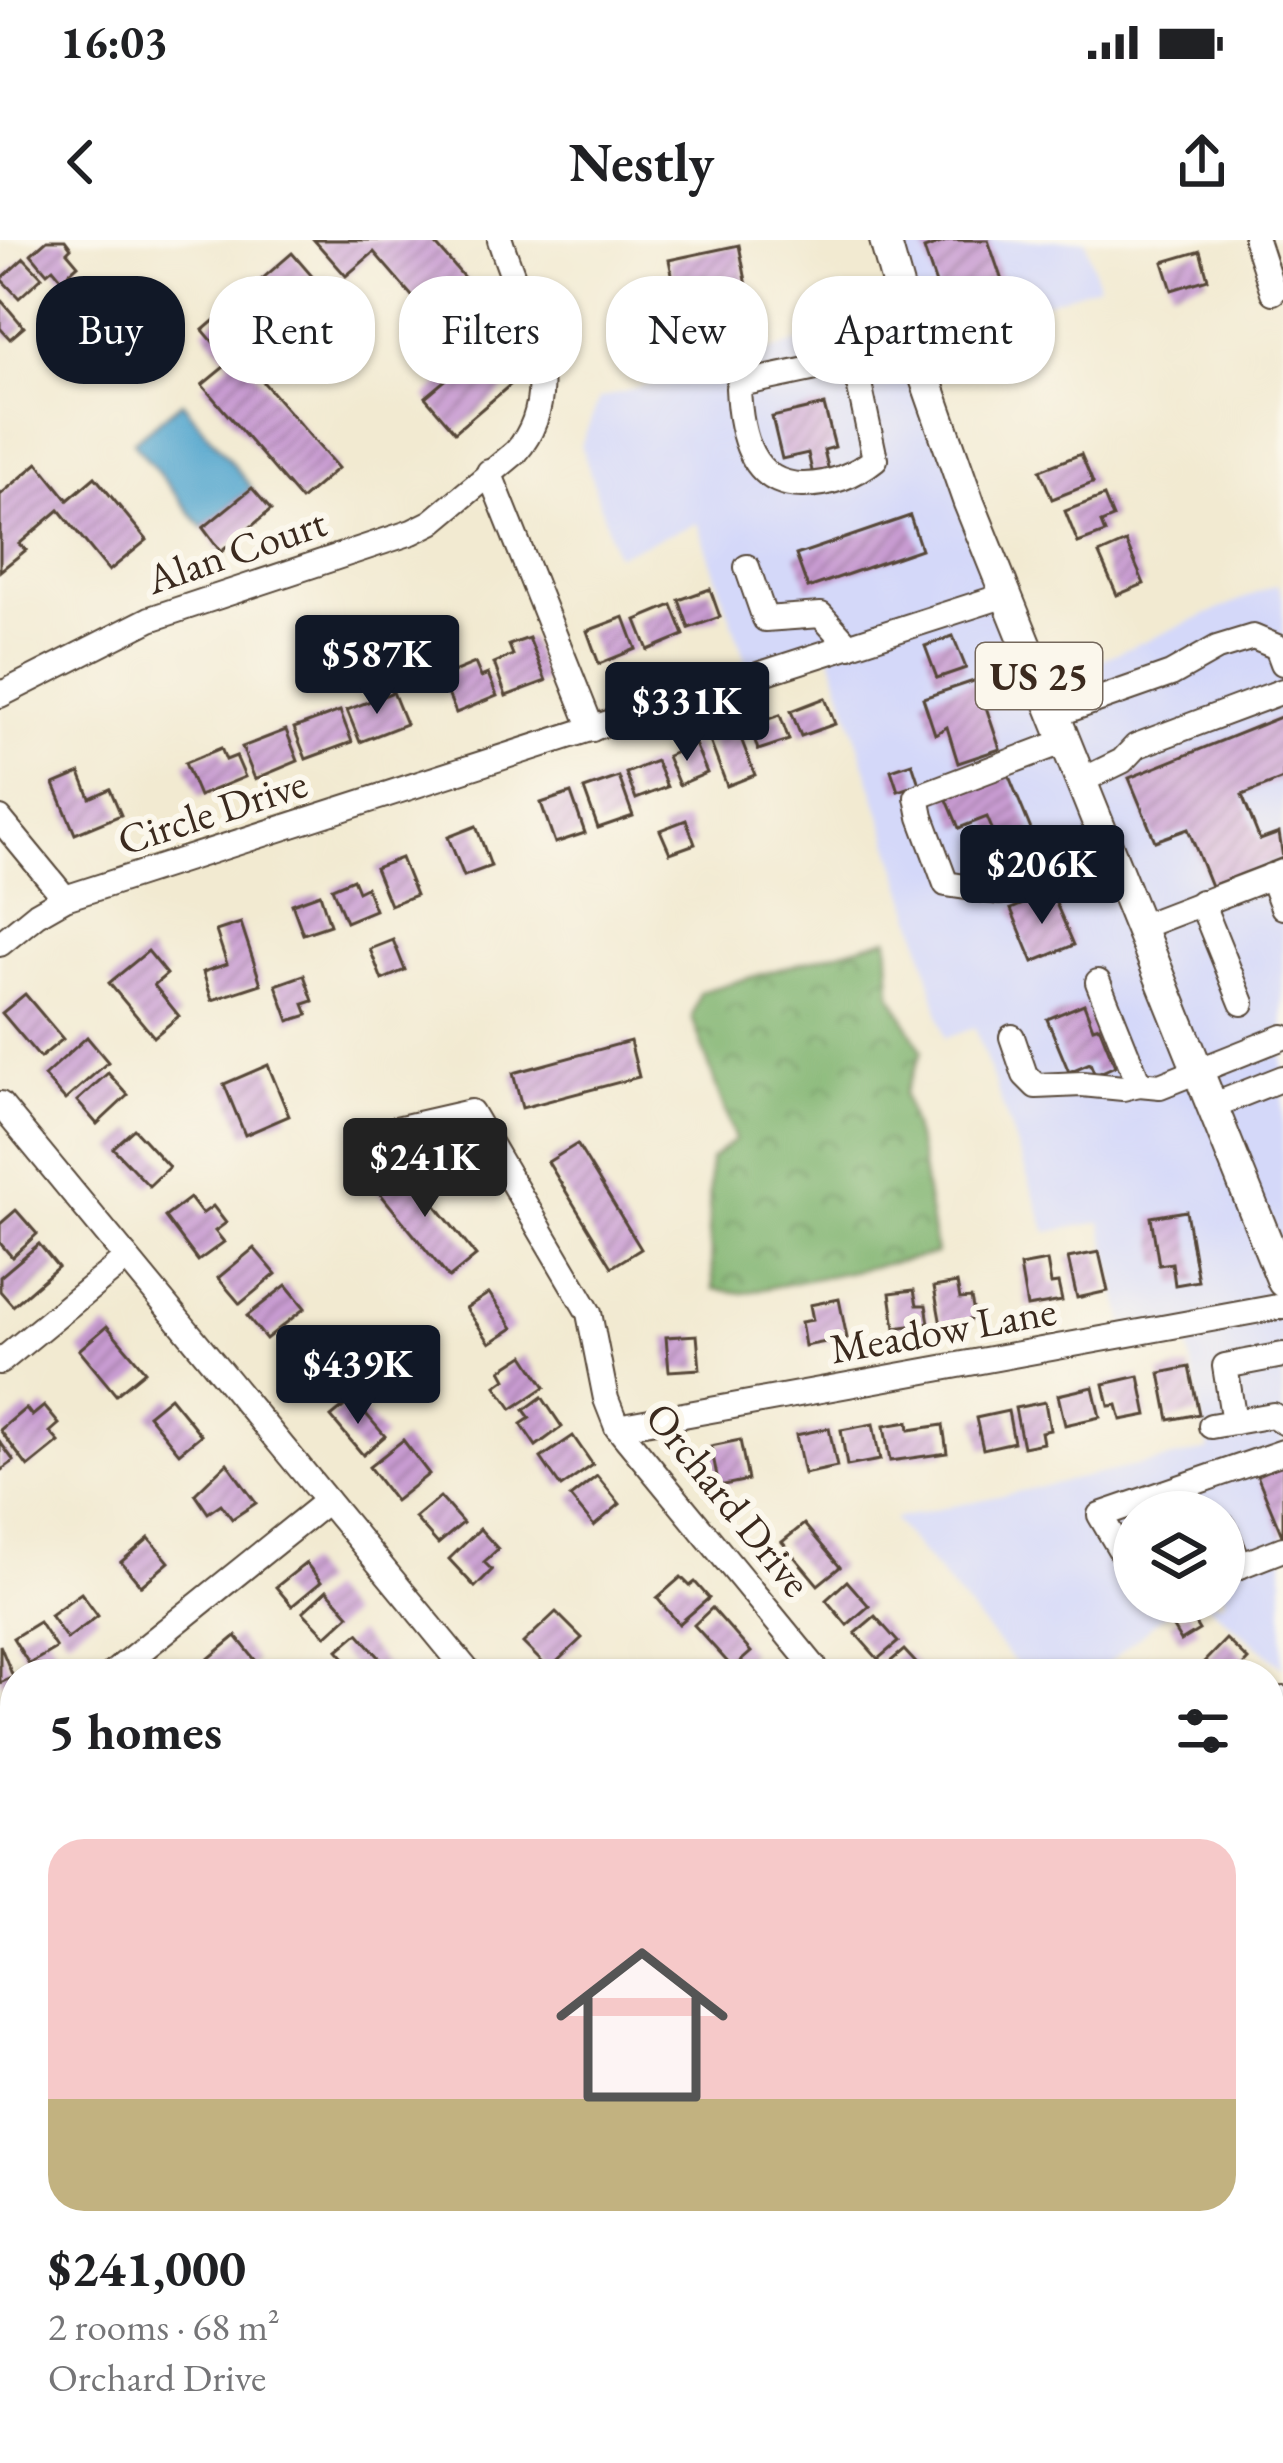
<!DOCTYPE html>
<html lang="en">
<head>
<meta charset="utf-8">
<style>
	:root { --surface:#fff; --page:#f2f2f2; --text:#202124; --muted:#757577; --line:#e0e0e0; --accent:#111827 }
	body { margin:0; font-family:"EB Garamond",serif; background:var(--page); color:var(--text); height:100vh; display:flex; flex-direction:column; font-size:45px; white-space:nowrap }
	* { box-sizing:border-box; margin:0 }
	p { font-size:39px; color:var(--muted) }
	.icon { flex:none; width:66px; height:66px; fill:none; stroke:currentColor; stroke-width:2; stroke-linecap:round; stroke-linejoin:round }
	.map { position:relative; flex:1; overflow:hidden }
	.drawer { position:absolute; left:0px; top:1419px; width:1284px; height:804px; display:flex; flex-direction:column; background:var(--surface); border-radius:48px 48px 0 0; box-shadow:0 3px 9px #0004 }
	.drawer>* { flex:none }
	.guide { position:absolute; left:36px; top:36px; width:1212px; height:108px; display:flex; gap:24px }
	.tools { position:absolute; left:1113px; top:1251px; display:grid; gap:24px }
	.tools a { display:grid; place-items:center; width:132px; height:132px; border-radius:50%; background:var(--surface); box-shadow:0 3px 9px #0004; font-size:60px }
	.price { position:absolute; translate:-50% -102px; padding:0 27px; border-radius:12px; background:var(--accent); color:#fff; font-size:39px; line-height:78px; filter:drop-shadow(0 3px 6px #0008) }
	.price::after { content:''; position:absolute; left:50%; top:72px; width:36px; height:27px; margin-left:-18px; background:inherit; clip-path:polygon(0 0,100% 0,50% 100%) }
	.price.current { background:#222; color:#fff }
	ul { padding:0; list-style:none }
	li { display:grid; align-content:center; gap:24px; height:636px; padding:0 48px }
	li+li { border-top:3px solid var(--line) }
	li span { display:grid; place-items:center; height:372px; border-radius:36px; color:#555 }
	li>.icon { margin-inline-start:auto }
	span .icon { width:216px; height:216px; fill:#fffc; stroke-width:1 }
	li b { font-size:51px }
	h2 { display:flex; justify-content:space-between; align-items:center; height:144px; padding:0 48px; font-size:51px }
	.tag { padding:0 42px; border-radius:48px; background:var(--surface); box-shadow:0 3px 9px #0004; font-size:42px; line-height:108px }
	.tag.current { background:var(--accent); color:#fff }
	.status { display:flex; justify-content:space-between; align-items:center; height:84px; padding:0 60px; background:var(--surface); direction:ltr }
	.status svg { height:33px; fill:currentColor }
	header { display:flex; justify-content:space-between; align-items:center; height:156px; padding:0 48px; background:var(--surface); font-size:54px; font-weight:700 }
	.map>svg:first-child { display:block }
	.built { fill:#d4d8f9 }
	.forest { fill:url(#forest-crowns); stroke:#5e6f47; stroke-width:3 }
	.water { fill:#53a6ce; stroke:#476876; stroke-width:3 }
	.building { fill:url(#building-hatch) }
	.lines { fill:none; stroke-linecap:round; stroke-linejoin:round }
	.minor-casing { stroke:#564739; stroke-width:28 }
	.major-casing { stroke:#564739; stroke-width:34 }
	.minor { stroke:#fff; stroke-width:24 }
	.major { stroke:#fff; stroke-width:30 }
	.labels { text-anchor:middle; stroke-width:12; stroke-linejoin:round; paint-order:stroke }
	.shield { fill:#fbf7ec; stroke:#75685c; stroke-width:3 }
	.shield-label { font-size:39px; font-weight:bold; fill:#3b2a1e }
	.street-label { font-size:42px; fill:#3b2a1e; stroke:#fbf7ec }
</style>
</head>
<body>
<div class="status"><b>16:03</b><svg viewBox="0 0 49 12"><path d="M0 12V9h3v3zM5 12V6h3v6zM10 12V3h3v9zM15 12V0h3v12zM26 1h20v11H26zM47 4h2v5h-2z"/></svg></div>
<header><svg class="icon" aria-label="back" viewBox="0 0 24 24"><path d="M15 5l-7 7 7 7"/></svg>Nestly<svg class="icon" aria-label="share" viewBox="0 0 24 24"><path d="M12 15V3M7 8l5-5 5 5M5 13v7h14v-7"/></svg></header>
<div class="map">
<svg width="1283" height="2223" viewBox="0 0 1283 2223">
	<defs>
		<pattern id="forest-crowns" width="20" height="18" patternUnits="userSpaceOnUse" patternTransform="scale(3)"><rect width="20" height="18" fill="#80b470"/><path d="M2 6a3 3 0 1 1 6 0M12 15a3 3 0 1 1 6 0" fill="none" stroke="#6a935b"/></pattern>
		<pattern id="building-hatch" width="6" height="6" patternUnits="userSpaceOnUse" patternTransform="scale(3)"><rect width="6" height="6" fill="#c89bd1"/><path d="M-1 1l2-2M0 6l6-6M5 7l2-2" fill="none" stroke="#a47fa9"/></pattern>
	</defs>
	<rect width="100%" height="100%" fill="#fbf7ec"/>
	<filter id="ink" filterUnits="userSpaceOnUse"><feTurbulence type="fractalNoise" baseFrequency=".00833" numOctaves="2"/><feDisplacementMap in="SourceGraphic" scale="24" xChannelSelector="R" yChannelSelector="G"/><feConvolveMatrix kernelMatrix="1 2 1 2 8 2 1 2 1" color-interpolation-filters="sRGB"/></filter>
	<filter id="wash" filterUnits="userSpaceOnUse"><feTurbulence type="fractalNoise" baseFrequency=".004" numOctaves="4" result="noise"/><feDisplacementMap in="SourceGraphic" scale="48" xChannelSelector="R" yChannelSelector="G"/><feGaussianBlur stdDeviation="2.7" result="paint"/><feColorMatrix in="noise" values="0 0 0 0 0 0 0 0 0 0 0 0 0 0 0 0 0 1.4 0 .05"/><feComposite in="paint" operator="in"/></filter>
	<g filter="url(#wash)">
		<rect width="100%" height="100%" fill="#f2ead1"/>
		<path class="built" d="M885 0H1085L1099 45 915 106 1042 445 1278 344 1283 358V1427L1205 1362H1224V1272H1134V1362H1179L1096 1434H1024L893 1279 1209 1210 1184 1086 1127 1095 1101 982 1047 992 975 788 945 798 917 690 830 413 751 437 698 283 616 315 581 205 599 159 904 72Z"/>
		<g class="forest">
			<path d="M888 698 891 754 922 811 904 854 919 909 936 1014 743 1053 714 1049 709 992 710 920 735 900 692 777 700 752Z"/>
			<path d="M1269 2129H1283V2223H1111L1108 2208H1269Z"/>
		</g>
		<path class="water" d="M182 162 252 248 203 288 133 202Z"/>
		<g id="blocks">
			<g class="building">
				<path d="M47 0H65L71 8 67 12 78 25 62 39 53 28 47 33 31 14Z"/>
				<path d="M314 0H432L509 90 482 113 510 145 455 192 425 157 468 121 374 12 346 36Z"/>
				<path d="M949 0H988L1009 61 949 82 924 9Z"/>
				<path d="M739 5 757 97 688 111 669 20Z"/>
				<path d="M1200 11 1208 39 1172 50 1163 22Z"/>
				<path d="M292 13 324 50 244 120 338 228 301 260 202 145 230 122 203 90Z"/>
				<path d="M24 18 42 37 19 58 1 39Z"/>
				<path d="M0 59 24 87 10 99 0 88Z"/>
				<path d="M824 165 835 207 824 210 830 236 814 240 808 213 782 219 772 177Z"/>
				<path d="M1081 214 1093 243 1052 259 1040 230Z"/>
				<path d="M38 223 68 260 95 237 147 300 109 331 59 270 19 304 26 310 0 331V255Z"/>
				<path d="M252 248 271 270 221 312 203 288Z"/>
				<path d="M1104 256 1113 278 1101 283 1105 293 1078 303 1065 271Z"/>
				<path d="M910 276 921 309 808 348 796 315Z"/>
				<path d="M1126 302 1144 344 1117 355 1099 314Z"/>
				<path d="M710 349 720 377 689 388 679 360Z"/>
				<path d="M672 365 684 395 648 410 636 380Z"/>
				<path d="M624 377 636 409 599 424 587 391Z"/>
				<path d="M953 396 966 428 937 438 925 406Z"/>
				<path d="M529 398 546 441 506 456 494 423 513 415 509 405Z"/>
				<path d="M475 423 481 437 488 434 497 456 456 473 441 437Z"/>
				<path d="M977 440 1000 509 958 523 947 487 935 494 923 458Z"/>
				<path d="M393 452 406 484 360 502 347 470Z"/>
				<path d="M825 458 835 484 801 496 791 471Z"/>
				<path d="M340 471 352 502 306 519 294 488Z"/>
				<path d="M780 475 789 500 758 510 750 485Z"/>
				<path d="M1283 476V539L1242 555 1260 600 1279 593 1283 618 1211 646 1188 589 1155 601 1129 538Z"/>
				<path d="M286 490 298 521 255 539 242 507Z"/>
				<path d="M726 490 730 499 740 496 755 535 727 546 708 496Z"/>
				<path d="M695 504 707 533 679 545 667 516Z"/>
				<path d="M221 508 226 520 236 516 245 537 199 556 185 523Z"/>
				<path d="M656 521 667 547 636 559 626 533Z"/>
				<path d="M912 523 919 544 898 551 891 530Z"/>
				<path d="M1006 529 1048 631 1015 644 987 577 959 588 945 555Z"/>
				<path d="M80 533 90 558 110 549 121 575 75 594 54 544Z"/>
				<path d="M619 537 633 576 598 588 584 549Z"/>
				<path d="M571 553 585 593 555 603 541 563Z"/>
				<path d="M686 580 695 604 670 613 660 590Z"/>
				<path d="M476 586 491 626 464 636 448 597Z"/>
				<path d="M401 618 416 655 390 665 375 628Z"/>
				<path d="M353 639 358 651 366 647 375 670 346 682 332 648Z"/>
				<path d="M1051 652 1074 705 1033 722 1011 669Z"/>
				<path d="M320 654 330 685 303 694 292 664Z"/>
				<path d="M241 683 261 744 212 760 203 732 227 724 216 691Z"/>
				<path d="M393 700 405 730 382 740 370 709Z"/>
				<path d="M148 711 167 734 154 745 179 776 154 797 109 743Z"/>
				<path d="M304 735 313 761 304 764 308 775 289 781 276 745Z"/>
				<path d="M25 754 63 799 40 818 2 773Z"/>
				<path d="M1084 764 1093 788 1099 786 1115 826 1095 835 1090 823 1069 832 1047 779Z"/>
				<path d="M87 797 108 822 65 860 44 836Z"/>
				<path d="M630 801 639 837 522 868 513 833Z"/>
				<path d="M268 825 289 876 245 895 224 844Z"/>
				<path d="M108 833 128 855 97 884 77 861Z"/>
				<path d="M134 889 169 927 149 946 113 908Z"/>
				<path d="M577 904 641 1009 612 1027 548 922Z"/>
				<path d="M402 923 476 1016 449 1038 374 946Z"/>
				<path d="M190 958 202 974 213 966 226 983 215 991 224 1002 198 1021 165 977Z"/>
				<path d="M16 970 37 994 12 1017 0 1003V984Z"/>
				<path d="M1186 971 1198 1041 1175 1045 1172 1023 1159 1025 1151 977Z"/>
				<path d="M39 1004 58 1027 13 1066 0 1051V1037Z"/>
				<path d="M254 1008 276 1034 240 1064 218 1038Z"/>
				<path d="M1099 1012 1108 1051 1077 1058 1068 1018Z"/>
				<path d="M1047 1021 1051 1044 1058 1043 1062 1061 1027 1067 1020 1026Z"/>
				<path d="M957 1043 960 1059 971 1058 975 1079 941 1085 934 1047Z"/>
				<path d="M286 1045 305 1068 266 1099 247 1076Z"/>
				<path d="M914 1050 917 1065H926L929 1083 895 1088 890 1053Z"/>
				<path d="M489 1053 513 1088 490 1103 466 1068Z"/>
				<path d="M839 1059 847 1098 805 1106 801 1082 813 1080 810 1065Z"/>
				<path d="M107 1086 145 1131 116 1155 79 1110Z"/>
				<path d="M697 1095 700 1129 669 1131 666 1097Z"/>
				<path d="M314 1098 342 1135 316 1154 288 1117Z"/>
				<path d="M524 1115 545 1147 512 1169 496 1146 506 1139 501 1130Z"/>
				<path d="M1189 1127 1199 1174 1169 1180 1160 1133Z"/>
				<path d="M1139 1136 1147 1175 1121 1180 1117 1165 1109 1166 1104 1144Z"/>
				<path d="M1093 1147 1100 1177 1065 1185 1058 1155Z"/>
				<path d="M170 1157 201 1195 179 1213 148 1175Z"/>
				<path d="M542 1157 562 1187 536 1206 521 1184 530 1178 524 1170Z"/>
				<path d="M353 1159 385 1196 363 1215 331 1177Z"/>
				<path d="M1045 1162 1050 1190 1041 1192 1043 1203 1023 1207 1015 1168Z"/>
				<path d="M44 1166 59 1184 50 1192 59 1202 28 1227 0 1190 26 1168 32 1176Z"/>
				<path d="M1008 1171 1014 1202 983 1209 976 1178Z"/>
				<path d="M908 1182 909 1190 943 1185 947 1213 890 1221 884 1186Z"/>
				<path d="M873 1184 880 1220 847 1226 841 1190Z"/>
				<path d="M829 1188 837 1227 804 1234 796 1195Z"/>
				<path d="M573 1196 593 1225 561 1247 541 1218Z"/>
				<path d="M403 1200 429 1234 395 1261 369 1227Z"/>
				<path d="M740 1200 748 1240 719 1246 711 1206Z"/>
				<path d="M0 1202 14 1221 0 1231Z"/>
				<path d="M227 1223 256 1263 232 1279 221 1264 208 1273 195 1254Z"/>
				<path d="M1283 1224V1298L1257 1235Z"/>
				<path d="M597 1236 620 1264 594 1286 570 1257Z"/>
				<path d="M440 1257 463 1283 438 1304 415 1278Z"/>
				<path d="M804 1284 840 1327 818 1345 782 1302Z"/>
				<path d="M480 1289 498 1309 484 1322 492 1330 475 1347 449 1319Z"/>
				<path d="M149 1298 169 1322 141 1346 121 1322Z"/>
				<path d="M306 1323 321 1342 292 1366 276 1347Z"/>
				<path d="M681 1337 690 1346 695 1342 709 1358 679 1384 657 1358Z"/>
				<path d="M847 1341 869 1366 847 1385 826 1360Z"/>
				<path d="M327 1350 349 1375 326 1396 303 1372Z"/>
				<path d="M81 1353 98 1376 67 1399 50 1375Z"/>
				<path d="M712 1368 751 1412 733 1428 694 1385Z"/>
				<path d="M556 1372 582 1398 549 1429 523 1403Z"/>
				<path d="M1188 1372 1199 1390 1181 1401 1170 1383Z"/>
				<path d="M875 1376 898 1402 878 1419 855 1393Z"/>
				<path d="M39 1382 56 1408 29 1424 13 1398Z"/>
				<path d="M358 1393 387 1426 377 1434H348L354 1428 338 1410Z"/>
				<path d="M236 1396 256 1421 240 1434H190Z"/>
				<path d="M1226 1399 1248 1420 1235 1434H1215L1203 1423Z"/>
				<path d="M0 1405 13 1437 0 1443Z"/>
				<path d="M904 1410 926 1434H891L885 1426Z"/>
				<path d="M1275 1520 1283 1531V1559L1278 1563 1269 1552V1526Z"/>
				<path d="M0 1542 5 1553 15 1548V1577L0 1584Z"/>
				<path d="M10 1815 15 1820 12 1856 0 1844V1824Z"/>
				<path d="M1283 1849V1878L1269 1862Z"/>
				<path d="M1269 1900 1279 1910 1273 1916 1283 1926V1962L1279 1965 1269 1955Z"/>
				<path d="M0 2014 15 2029V2039L0 2054Z"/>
				<path d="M484 2208H497L511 2223H468Z"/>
				<path d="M720 2208H767L771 2211 761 2223H729L717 2212Z"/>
				<path d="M829 2208H872L879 2213 873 2223H838L825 2214Z"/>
				<path d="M973 2208H999L998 2223H973Z"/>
				<rect x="899" y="2210" width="46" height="13"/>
				<path d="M444 2211 454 2223H429Z"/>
				<path d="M1013 2213 1051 2214 1050 2223H1013Z"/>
			</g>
		</g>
	</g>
	<g filter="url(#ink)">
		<use href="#blocks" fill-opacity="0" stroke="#564739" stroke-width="3"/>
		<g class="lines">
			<defs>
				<g id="minor">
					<path d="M1256 0 1273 52"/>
					<path d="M854 120 745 143 738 148C740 194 751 246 804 245 832 244 854 236 875 219L854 120 915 106"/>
					<path d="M489 232 592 489"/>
					<path d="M747 327 765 379 821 375 849 406"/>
					<path d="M0 455 150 379 412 292 432 282 516 212C570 150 521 67 500 0"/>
					<path d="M1054 475 1171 434 1217 408 1253 397 1277 407 1283 423"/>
					<path d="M1065 501 917 557 921 577 946 644 999 652 1020 648 1109 610"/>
					<path d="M1081 541 1122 521 1136 506 1283 451"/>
					<path d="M0 579 65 658"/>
					<path d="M1271 636 1283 667"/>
					<path d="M1201 662 1242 763"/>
					<path d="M1140 687 1283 632"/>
					<path d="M0 704 37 674 65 658 1006 355"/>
					<path d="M1098 742 1139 844 1160 846 1283 797"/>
					<path d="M1012 797 1025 835 1036 846 1082 844 1123 848 1139 844"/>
					<path d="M0 864 470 1434"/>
					<path d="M1212 866 1283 838"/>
					<path d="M357 898 471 872 589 1073 606 1159 617 1187 820 1434"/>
					<path d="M0 1122 127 1018"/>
					<path d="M1234 1182 1273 1175 1283 1182"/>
					<path d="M1211 1186 1234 1182 1225 1126 1283 1115"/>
					<path d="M617 1187 1283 1066"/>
					<path d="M1224 1287 1240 1326"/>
					<path d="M1224 1332 1283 1309"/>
					<path d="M1134 1333 1100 1275 1283 1212"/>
					<path d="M112 1434 327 1261"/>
					<path d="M1269 1471 1283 1459"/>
					<path d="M0 1505 15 1496"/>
					<path d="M1269 1687 1283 1682"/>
					<path d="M1269 1731 1283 1735"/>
					<path d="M0 1927 15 1945"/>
					<path d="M0 2094 15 2082"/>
					<path d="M237 2208 250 2223"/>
					<path d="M333 2223 351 2208"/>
				</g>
				<path id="major" d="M885 0 918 118 969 263 1283 1042"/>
			</defs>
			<use href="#minor" class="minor-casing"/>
			<use href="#major" class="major-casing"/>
			<use href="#minor" class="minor"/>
			<use href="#major" class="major"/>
		</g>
	</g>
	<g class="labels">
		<rect class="shield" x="976" y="403" width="126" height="66" rx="9"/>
		<g class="shield-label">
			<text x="1039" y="450">US 25</text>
		</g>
		<g class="street-label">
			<text transform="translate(236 310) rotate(-19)" y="15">Alan Court</text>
			<text transform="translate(212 571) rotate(-18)" y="15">Circle Drive</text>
			<text transform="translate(943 1089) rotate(-10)" y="15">Meadow Lane</text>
			<text transform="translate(729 1259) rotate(51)" y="15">Orchard Drive</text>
		</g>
	</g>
</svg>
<div class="tools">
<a><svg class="icon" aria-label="layers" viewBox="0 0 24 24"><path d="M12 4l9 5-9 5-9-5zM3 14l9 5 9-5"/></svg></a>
</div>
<b class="price" style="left:377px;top:477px">$587K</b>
<b class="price" style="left:687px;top:524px">$331K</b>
<b class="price" style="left:1042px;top:687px">$206K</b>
<b class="price current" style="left:425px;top:980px">$241K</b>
<b class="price" style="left:358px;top:1187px">$439K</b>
<div class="guide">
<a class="tag current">Buy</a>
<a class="tag">Rent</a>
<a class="tag">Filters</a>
<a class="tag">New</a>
<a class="tag">Apartment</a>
</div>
<section class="drawer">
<h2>5 homes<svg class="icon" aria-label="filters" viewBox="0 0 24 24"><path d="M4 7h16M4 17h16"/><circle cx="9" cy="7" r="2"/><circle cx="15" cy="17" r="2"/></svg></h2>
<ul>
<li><span style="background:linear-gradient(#f6c9c9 70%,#c2b280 0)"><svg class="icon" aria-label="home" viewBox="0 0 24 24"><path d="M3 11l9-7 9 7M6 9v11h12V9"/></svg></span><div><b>$241,000</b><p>2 rooms · 68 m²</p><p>Orchard Drive</p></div></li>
</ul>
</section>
</div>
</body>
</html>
